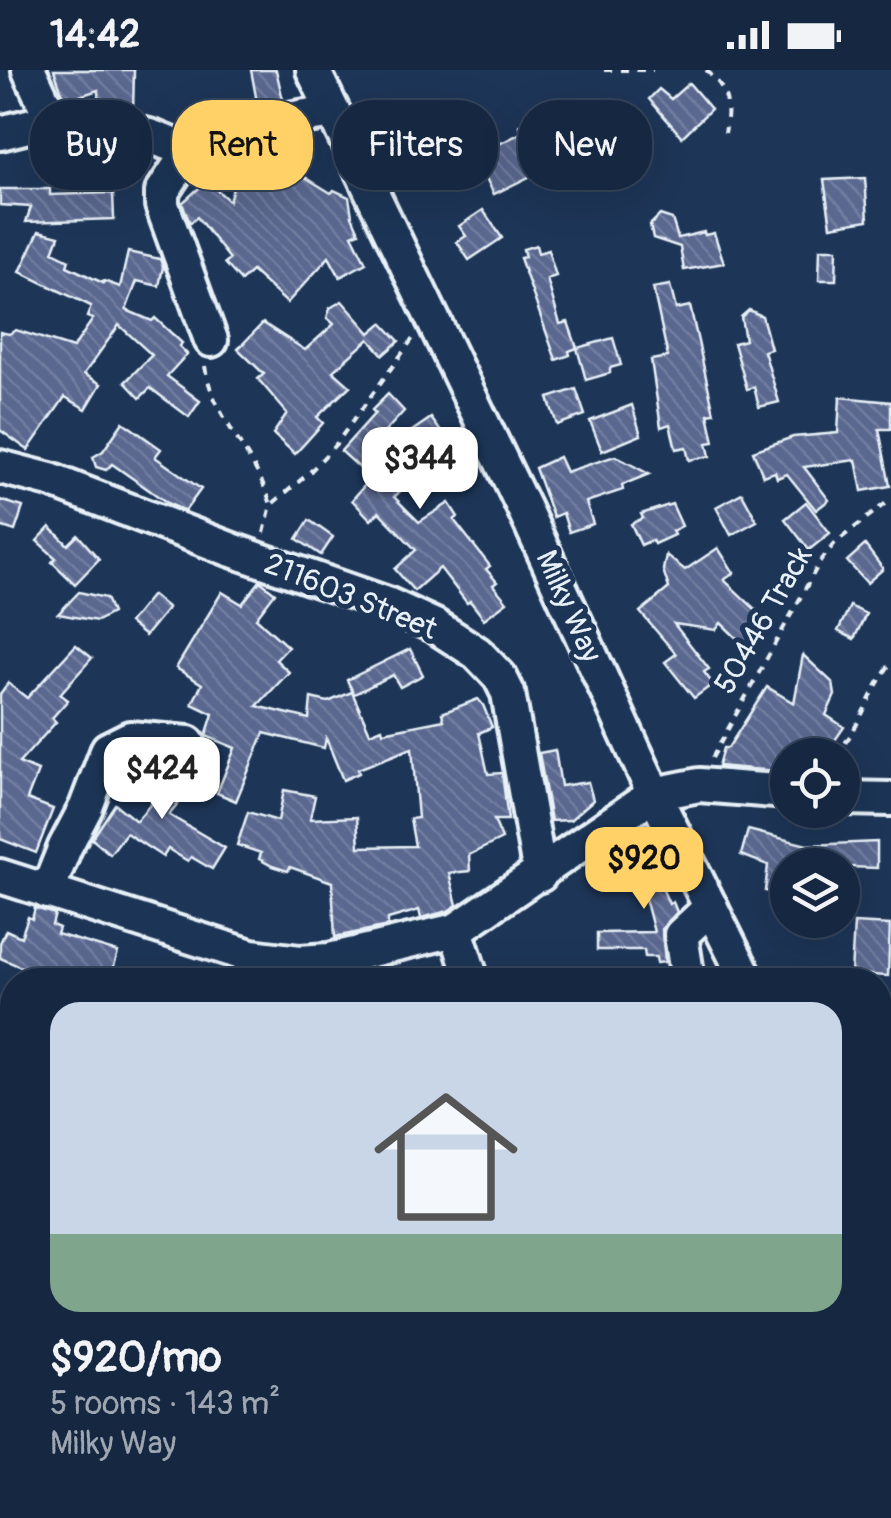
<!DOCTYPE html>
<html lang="en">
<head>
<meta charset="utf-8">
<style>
	:root { --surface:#162841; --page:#23344c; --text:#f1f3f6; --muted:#9ea6b1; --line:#35445a; --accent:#ffd166 }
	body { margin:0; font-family:Pangolin,sans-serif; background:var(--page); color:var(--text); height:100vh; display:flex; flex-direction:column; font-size:38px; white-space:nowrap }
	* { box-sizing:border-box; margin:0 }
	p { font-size:32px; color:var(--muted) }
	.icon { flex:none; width:55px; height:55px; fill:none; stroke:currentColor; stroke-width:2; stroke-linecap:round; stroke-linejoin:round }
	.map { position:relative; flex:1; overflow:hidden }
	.panel { position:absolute; left:0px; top:898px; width:892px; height:552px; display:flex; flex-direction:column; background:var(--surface); border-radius:40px 40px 0 0; box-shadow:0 10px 40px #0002,0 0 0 2px var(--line) }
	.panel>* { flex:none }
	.guide { position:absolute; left:30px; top:30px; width:832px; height:90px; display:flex; gap:20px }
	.controls { position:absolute; left:770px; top:668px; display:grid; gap:20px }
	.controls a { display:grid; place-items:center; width:90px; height:90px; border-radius:50%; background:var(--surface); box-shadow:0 10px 40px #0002,0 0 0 2px var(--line); font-size:50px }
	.price { position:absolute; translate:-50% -85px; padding:0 22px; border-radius:20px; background:#fff; color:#222; font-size:32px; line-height:65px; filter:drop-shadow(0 2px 5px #0008) }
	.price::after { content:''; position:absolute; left:50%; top:60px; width:30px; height:22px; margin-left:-15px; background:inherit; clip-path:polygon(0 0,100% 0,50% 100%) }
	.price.selected { background:var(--accent); color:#111 }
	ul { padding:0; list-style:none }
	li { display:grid; align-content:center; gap:20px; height:530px; padding:0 50px }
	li+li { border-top:2px solid var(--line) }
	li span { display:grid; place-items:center; height:310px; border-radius:30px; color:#555 }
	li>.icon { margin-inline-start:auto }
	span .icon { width:180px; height:180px; fill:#fffc; stroke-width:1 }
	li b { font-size:42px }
	.pill { padding:0 35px; border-radius:40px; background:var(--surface); box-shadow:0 10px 40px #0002,0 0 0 2px var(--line); font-size:35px; line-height:90px }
	.pill.selected { background:var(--accent); color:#111 }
	.status { display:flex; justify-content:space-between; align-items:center; height:70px; padding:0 50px; background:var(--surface); direction:ltr }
	.status svg { height:28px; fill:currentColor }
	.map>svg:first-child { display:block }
	.building { fill:url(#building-back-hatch); stroke:#e8f1f8; stroke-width:2.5 }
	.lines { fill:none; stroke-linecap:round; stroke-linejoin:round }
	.minor-casing { stroke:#e8f1f8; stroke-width:40 }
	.path { stroke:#e8f1f8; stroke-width:4; stroke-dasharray:8 8; stroke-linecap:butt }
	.minor { stroke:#1d3557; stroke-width:32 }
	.labels { text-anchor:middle; stroke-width:10; stroke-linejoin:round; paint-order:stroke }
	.street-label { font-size:30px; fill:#e8f1f8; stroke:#1d3557 }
</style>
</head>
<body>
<div class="status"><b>14:42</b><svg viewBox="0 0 49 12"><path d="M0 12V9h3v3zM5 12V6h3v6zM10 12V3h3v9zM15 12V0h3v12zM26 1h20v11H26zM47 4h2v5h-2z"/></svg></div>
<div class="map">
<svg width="891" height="1448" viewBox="0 0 891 1448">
	<defs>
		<pattern id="building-back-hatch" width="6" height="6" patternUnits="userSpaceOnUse" patternTransform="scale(2.5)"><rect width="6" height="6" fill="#5a678f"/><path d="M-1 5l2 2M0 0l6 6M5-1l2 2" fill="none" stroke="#727da0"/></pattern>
	</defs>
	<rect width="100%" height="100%" fill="#1d3557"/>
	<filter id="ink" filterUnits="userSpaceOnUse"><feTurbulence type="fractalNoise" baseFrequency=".01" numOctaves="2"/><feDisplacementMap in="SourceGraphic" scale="20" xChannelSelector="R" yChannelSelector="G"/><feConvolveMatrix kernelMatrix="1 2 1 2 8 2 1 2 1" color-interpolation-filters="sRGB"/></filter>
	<g filter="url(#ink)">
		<g class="building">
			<path d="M54 0H134L133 44 99 46 98 20 65 31Z"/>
			<path d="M251 0H276L283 30 205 55 203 44 257 32Z"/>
			<path d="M689 13 711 39 682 67 649 29 659 19 671 29Z"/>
			<path d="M590 41 593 92 554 95 547 103 535 104 494 124 475 86 521 63 520 55 563 49 562 42Z"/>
			<path d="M280 79 306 92 300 104 331 123 334 120 349 127 352 146 359 162 352 165 366 193 340 207 329 187 287 233 252 201 241 211 225 193 230 189 197 147 190 153 182 133 207 111 229 131 235 111 244 104 256 114 269 88 274 91Z"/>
			<path d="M865 108 868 150 831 156 824 110Z"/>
			<path d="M0 119H50V125L113 123 114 149 26 152 31 137 0 135Z"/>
			<path d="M483 140 502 168 469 190 457 172 466 166 459 156Z"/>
			<path d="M660 145 672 149 678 168 704 162 705 165 714 163 724 193 684 200 680 177 653 168 650 155Z"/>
			<path d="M39 161 59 166 53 182 69 190 67 196 103 213 104 211 120 217 128 182 160 189 163 197 159 216 137 211 126 240 152 251 155 248 182 273 179 276 187 284 167 306 200 331 189 347 150 318 140 328 125 312 152 285 119 255 84 304 101 314 86 339 65 327 28 380 0 360V262L9 264 16 260 73 278 93 249 87 247 91 236 20 202Z"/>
			<path d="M536 175 538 183 548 180 556 206 547 209 560 254 568 252 577 278 569 281 570 285 556 290 520 188 525 187 523 179Z"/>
			<path d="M820 179H837L836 210H819Z"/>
			<path d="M670 215 676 239 690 236 714 343 708 344 714 372 707 373 710 386 689 390 686 377 676 379 670 354 661 357 651 290 668 287 653 218Z"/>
			<path d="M342 231 370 263 382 253 399 271 383 285 369 269 333 301 350 316 317 347 323 353 295 384 273 364 287 343 258 309 264 304 238 279 263 253 305 280 334 254 327 248 330 238Z"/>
			<path d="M749 240 762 246 771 279 764 281 779 332 759 337 754 317 747 319 734 273 745 270 741 247Z"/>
			<path d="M613 268 621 295 610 298V303L586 310 577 278Z"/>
			<path d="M576 319 585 345 557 355 548 328Z"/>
			<path d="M388 324 404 341 373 375 399 403 420 379 409 363 431 348 452 377 429 394 394 427 419 452 449 433 458 447 454 450 490 496 486 499 497 512 493 515 507 532 484 549 470 531 467 533 440 498 414 521 395 499 416 480 379 442 371 450 352 430 371 408 341 381 375 343 372 340Z"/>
			<path d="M840 327 891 332V359H879L890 416 862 421 856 390 804 397 829 430 816 440 787 404 777 408 775 402 763 406 753 381 793 367 838 363Z"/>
			<path d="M632 335 641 365 602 381 590 351Z"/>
			<path d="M123 352 161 379 155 387 201 419 185 441 169 434 112 394 106 400 96 397 93 387 103 381Z"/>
			<path d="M615 386 649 404 622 415 623 420 586 432 593 454 569 462 563 443 553 447 535 398 559 387 566 402Z"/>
			<path d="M742 423 757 451 731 465 716 437Z"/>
			<path d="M0 430 23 437 15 461 0 456Z"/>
			<path d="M806 432 830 463 809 480 785 449Z"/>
			<path d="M672 434 682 456 672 461 674 465 654 474 652 470 641 475 631 454 643 448 641 444Z"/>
			<path d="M309 450 333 467 321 485 297 469Z"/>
			<path d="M50 457 68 475 78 465 99 489 75 514 52 492 56 488 37 471Z"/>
			<path d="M865 475 883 499 867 513 847 491Z"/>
			<path d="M718 478 734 503 724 510 772 555 752 576 749 573 746 577 721 553 716 560 674 554 709 599 704 602 713 614 694 628 665 592 676 584 640 542 669 518 663 500 666 485 685 500Z"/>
			<path d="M260 511 275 523 256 548 288 577 276 590 289 602 257 636 309 649 311 628 328 632 352 622 370 663 382 658 383 662 444 650 442 643 478 629 483 635 492 657 479 663 488 704 502 703 508 750H494L502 769 469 785 470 801 449 803 457 835 448 841 421 848 419 840 388 849V856L335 867 332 812 290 797 288 801 272 796 259 789 261 783 237 775 248 742 278 751 284 720 315 726 310 749 357 747 359 777 415 776 410 749 418 748 412 678 358 699 359 703 343 710 326 668 324 678 264 663 236 731 217 723 235 678 206 666 213 644 192 634 202 614 176 598 222 522 242 534Z"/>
			<path d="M79 522 106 528 112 543 97 551 58 544Z"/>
			<path d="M152 525 168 538 145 566 129 553Z"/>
			<path d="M850 536 866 544 854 569 838 561Z"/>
			<path d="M76 575 92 588 60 624 68 630 52 648 56 652 19 693 38 701 27 729 53 739 36 783 0 769V624L8 613 27 628Z"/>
			<path d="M410 579 423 605 400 617 393 605 354 624 347 610Z"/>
			<path d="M803 585 833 613 835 625 826 645 844 657 831 676 823 685H788V702L718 696 723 678H728L767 617 794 633Z"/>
			<path d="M555 680 561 716 588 712 593 730 570 750 551 751 539 683Z"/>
			<path d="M149 690 182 693 178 702 182 698 198 705 194 715 169 745 225 778 212 799 191 787 188 791 168 779 163 787 126 763 110 784 92 769 115 734 136 751 173 708 146 697Z"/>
			<path d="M748 760 807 775 877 772V798L788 795V824L765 821 768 795 741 785Z"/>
			<path d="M639 765 669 834 673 832 677 842 662 859 665 892 657 893 656 887H645L644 880H597V863L654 862 629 768Z"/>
			<path d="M35 838 55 844 52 855 59 858 57 864 118 882 110 910H51L0 888V873L6 860 21 867 28 847 32 849Z"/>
			<path d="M854 853 890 855 888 906 851 904Z"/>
		</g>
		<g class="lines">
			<defs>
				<g id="minor">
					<path d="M29 0 52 50C78 76 107 62 139 64 157 65 171 79 191 78 222 76 250 59 280 51 297 47 315 45 333 42"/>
					<path d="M313 0 526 443 654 724 747 910"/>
					<path d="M0 63 52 50"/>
					<path d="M191 78 162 122V135L211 270"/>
					<path d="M0 397 50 410 232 480 387 534 435 556 477 583 500 607 508 623 540 805"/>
					<path d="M842 728 891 729"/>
					<path d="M0 806 251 886 300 892 329 890 456 860 654 724 699 715 788 722"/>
					<path d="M47 822 65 777 86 737 108 679 130 668 188 673"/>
					<path d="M456 860 472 910"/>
					<path d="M688 910 681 865 711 837"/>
					<path d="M0 1182 12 1184"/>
					<path d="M880 1218 891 1247"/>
					<path d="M0 1359 12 1355"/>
					<path d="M378 1448 383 1438"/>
					<path d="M607 1448 611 1438"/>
				</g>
			</defs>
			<use href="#minor" class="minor-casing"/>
			<g class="path">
				<path d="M604 0H653"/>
				<path d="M706 0C729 20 730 35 725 63"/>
				<path d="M205 296C213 349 256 384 271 435"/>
				<path d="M264 463 271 435 309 403 336 374 414 267"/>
				<path d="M835 685C861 658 868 623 891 593"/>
				<path d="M712 688 820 492 835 473 891 429"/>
				<path d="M880 1006 891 1008"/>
			</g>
			<use href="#minor" class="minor"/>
		</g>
	</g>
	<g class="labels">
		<g class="street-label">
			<text transform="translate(351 526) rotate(22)" y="10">211603 Street</text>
			<text transform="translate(569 536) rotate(66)" y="10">Milky Way</text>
			<text transform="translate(763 550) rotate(-60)" y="10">50446 Track</text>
		</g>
	</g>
</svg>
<div class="controls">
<a><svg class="icon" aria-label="locate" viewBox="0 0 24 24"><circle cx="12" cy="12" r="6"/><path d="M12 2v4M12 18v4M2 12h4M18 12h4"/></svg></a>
<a><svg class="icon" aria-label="layers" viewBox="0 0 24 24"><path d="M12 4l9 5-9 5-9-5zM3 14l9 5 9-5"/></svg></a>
</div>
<b class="price" style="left:420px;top:442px">$344</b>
<b class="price" style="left:162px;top:752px">$424</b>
<b class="price selected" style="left:644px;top:842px">$920</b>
<div class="guide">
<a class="pill">Buy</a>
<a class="pill selected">Rent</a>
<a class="pill">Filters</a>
<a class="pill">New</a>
</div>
<section class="panel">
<ul>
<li><span style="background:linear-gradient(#c9d6e8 75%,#7fa58c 0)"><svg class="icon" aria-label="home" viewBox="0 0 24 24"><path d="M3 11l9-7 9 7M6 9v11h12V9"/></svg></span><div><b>$920/mo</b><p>5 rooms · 143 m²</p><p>Milky Way</p></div></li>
</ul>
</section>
</div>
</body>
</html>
